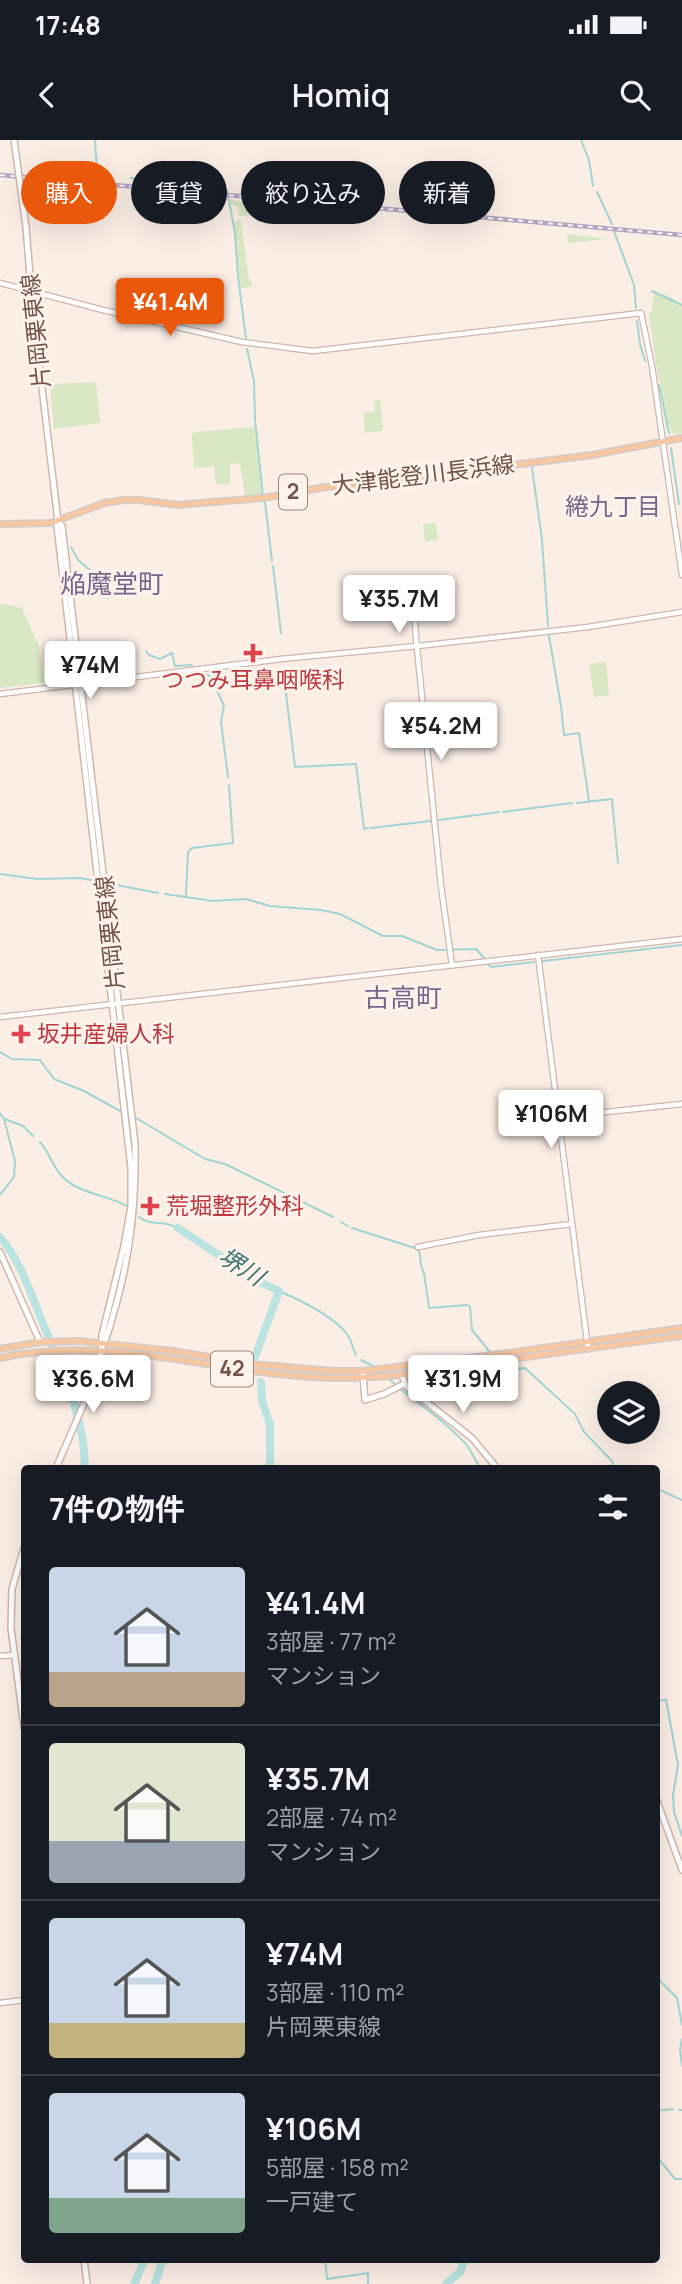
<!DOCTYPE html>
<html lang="ja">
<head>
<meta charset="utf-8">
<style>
	:root { --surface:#171b24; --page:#242831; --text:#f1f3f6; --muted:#9ea1a6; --line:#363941; --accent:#ea580c }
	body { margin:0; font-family:Manrope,"Noto Sans JP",sans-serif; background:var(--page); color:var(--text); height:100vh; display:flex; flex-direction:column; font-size:26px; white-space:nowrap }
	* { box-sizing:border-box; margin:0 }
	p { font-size:23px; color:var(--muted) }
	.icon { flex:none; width:38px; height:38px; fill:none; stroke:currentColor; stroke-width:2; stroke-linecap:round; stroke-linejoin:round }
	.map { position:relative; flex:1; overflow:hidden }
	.drawer { position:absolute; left:21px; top:1325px; width:639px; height:798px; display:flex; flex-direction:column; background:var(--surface); border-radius:7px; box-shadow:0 7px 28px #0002 }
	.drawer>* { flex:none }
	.banner { position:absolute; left:21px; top:21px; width:640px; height:63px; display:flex; gap:14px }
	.buttons { position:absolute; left:597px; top:1241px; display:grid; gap:14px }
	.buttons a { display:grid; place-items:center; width:63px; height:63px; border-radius:50%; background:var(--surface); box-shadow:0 7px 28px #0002; font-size:35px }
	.price { position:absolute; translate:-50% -60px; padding:0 16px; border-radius:7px; background:#fff; color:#222; font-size:23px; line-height:46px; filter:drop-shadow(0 2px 4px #0008) }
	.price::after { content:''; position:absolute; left:50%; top:42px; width:21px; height:16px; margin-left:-10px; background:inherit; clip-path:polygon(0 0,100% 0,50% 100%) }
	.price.selected { background:var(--accent); color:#fff }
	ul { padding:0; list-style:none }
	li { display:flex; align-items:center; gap:21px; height:175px; padding:0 28px }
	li+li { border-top:2px solid var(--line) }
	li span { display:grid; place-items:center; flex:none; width:196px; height:140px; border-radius:7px; color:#555 }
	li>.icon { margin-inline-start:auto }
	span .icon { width:84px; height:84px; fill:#fffc; stroke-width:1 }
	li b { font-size:30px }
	h2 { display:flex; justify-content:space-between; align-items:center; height:84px; padding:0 28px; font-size:30px }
	.chip { padding:0 24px; border-radius:32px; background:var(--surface); box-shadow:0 7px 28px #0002; font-size:24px; line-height:63px }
	.chip.selected { background:var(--accent); color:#fff }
	.status { display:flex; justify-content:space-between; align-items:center; height:49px; padding:0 35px; background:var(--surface); direction:ltr }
	.status svg { height:19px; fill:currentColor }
	header { display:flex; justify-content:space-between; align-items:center; height:91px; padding:0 28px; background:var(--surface); font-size:32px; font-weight:600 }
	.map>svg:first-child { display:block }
	.green { fill:#d9e7c5 }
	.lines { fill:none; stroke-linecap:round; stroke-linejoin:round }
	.stream { stroke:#a2d4d3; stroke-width:2 }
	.river { stroke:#bbe3e1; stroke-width:8 }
	.tertiary-casing { stroke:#ceb7af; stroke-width:7 }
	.secondary-casing { stroke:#d0b6ad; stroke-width:8 }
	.primary-casing { stroke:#d5cbc9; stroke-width:8 }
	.tertiary { stroke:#fff; stroke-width:4.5 }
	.secondary { stroke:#fff; stroke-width:5 }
	.primary { stroke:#f5c7a2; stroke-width:5 }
	.rail-casing { stroke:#b0a4c3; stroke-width:4.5 }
	.rail { stroke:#fef3eb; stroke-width:2; stroke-dasharray:5; stroke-linecap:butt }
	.secondary-bridge-casing { stroke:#d0b6ad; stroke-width:8; stroke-linecap:butt }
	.secondary-bridge { stroke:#fff; stroke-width:5 }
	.health-dot { fill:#e0444e; stroke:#fef3eb; stroke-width:2.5 }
	.labels { text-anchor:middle; stroke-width:6; stroke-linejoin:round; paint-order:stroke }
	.shield { fill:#fef3eb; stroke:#9c837c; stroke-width:2 }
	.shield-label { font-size:21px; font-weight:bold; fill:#72534c }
	.street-label { font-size:23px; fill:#72534c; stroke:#fef3eb }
	.health-label { font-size:23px; fill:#be3a42; stroke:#fef3eb; text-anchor:start }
	.neighbourhood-label { font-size:24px; fill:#79648e; stroke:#fef3eb }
	.water-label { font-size:24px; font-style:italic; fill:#417676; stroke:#fef3eb }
	.quarter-label { font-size:26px; fill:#79648e; stroke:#fef3eb }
</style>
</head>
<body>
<div class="status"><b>17:48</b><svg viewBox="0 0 49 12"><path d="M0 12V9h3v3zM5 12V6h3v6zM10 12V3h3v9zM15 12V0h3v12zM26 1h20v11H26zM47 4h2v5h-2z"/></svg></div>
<header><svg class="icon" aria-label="back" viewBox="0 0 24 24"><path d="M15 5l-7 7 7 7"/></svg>Homiq<svg class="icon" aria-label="search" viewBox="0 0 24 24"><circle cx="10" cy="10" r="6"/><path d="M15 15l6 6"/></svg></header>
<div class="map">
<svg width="682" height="2144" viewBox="0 0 682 2144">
	<rect width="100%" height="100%" fill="#fbeee5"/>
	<g class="green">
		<path d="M230 60 262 63 265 73 239 77 238 66 231 65Z"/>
		<path d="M241 80 249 140 251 141 252 146 240 148 234 81Z"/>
		<path d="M567 94 607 99 568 103Z"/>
		<path d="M654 152 664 154 682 164V293L672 294 663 266 649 178 650 172 653 169 652 163 654 160Z"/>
		<path d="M96 242 100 283 54 289 50 247 52 244Z"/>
		<path d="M380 260 383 288 381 291 365 293 363 273 375 271 374 261Z"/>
		<path d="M255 287 262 355 245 356 240 323 230 324V343L216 345 214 326 194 328 192 294 195 292Z"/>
		<path d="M436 383 438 400 425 402 423 384Z"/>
		<path d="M0 463 22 468 39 506 45 543 0 548Z"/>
		<path d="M606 522 609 555 594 557 589 524Z"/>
	</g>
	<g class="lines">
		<g class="stream">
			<path d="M95 0 97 33"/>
			<path d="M581 0 589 20 593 46"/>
			<path d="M131 38 225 46"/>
			<path d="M227 50 235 93 238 137 246 198"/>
			<path d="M597 52 612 84"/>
			<path d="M614 91 634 145 636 168"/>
			<path d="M652 151 682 165"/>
			<path d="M637 181 640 204 645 221"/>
			<path d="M247 209 254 241 255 280 263 356"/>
			<path d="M659 245 669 293"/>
			<path d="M676 296 682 295"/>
			<path d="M671 308 679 364"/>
			<path d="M532 327 542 400 548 486"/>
			<path d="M265 362 272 421"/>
			<path d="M71 407 78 420 91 431 100 451 107 458 137 449"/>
			<path d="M273 426 281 493"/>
			<path d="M549 496 561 566 564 595 579 593 589 661"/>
			<path d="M146 511 149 515 160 519 172 513 175 526 192 525"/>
			<path d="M204 534 218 539 216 548 224 566 221 582 228 637"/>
			<path d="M284 537 295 627 356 624 364 689 368 688"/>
			<path d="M577 663 612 659 618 723"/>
			<path d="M503 672 572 663"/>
			<path d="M439 680 499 672"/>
			<path d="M371 688 431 681"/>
			<path d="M0 734 37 739 80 738 158 753"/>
			<path d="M165 754 213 761 246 759 270 766 321 770 340 774 383 796H402L437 810 476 809 485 819"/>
			<path d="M186 755 188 712 192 708 233 703 229 645"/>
			<path d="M543 821 682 805"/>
			<path d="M488 824 491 827 534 822"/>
			<path d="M0 912 12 919 40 920 54 939 84 951 122 972"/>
			<path d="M0 973 4 979 15 1021 14 1037 0 1055"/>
			<path d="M136 978 205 1019 225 1024 333 1077"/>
			<path d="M5 979 23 986 33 996"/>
			<path d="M40 1002C49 1012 52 1025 61 1035 76 1053 107 1055 127 1066"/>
			<path d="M139 1077C151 1087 163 1079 178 1088"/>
			<path d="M341 1082 348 1086"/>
			<path d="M352 1088 418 1109C422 1117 419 1126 424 1133L429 1168 467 1165 470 1167 472 1190 490 1212"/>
			<path d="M279 1151C300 1160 333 1176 347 1194 351 1200 353 1208 356 1215"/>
			<path d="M493 1217C503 1230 509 1230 525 1228L575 1274 584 1292 612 1321 615 1328"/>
			<path d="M361 1220 373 1226"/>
			<path d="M380 1232 382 1233"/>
			<path d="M389 1239 395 1244"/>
			<path d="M400 1249C423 1266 446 1283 466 1304 472 1312 475 1321 481 1328"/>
			<path d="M656 1351 660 1350 682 1360"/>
			<path d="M656 1561 666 1560 678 1625 673 1655 674 1672 682 1696"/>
			<path d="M656 1837 677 1858 682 1885"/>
			<path d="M682 1899 680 1910 682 1926"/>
			<path d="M679 1970H682"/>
			<path d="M656 1971 673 1969"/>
			<path d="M656 1980 658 2018 675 2039H682"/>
			<path d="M325 2119 327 2139 368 2133V2144"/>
		</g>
		<g class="river">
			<path d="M178 1088 258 1141 279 1151 255 1217"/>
			<path d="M0 1097C23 1124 33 1161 47 1193 62 1227 88 1292 84 1328"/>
			<path d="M261 1242 262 1261 270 1284V1328"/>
			<path d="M134 2144 145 2119"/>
			<path d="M155 2144 163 2119"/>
			<path d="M446 2144 460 2132 465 2119"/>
		</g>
		<defs>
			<g id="tertiary">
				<path d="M0 143 103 170 242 202 313 211 641 173 652 226 682 435"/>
				<path d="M411 445 413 450 416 498 441 746 452 825"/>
				<path d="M0 554 281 519 417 506 588 487 682 472"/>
				<path d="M538 815 588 1209"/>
				<path d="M0 877 682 799"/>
				<path d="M559 977 682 964"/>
				<path d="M418 1107 479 1095 572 1084"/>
				<path d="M0 1516 15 1515"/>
				<path d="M0 1863 24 1860"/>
			</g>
			<g id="secondary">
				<path d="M26 87 33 173 58 381 57 386 131 1028V1066L124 1106 102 1195V1211L85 1261 56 1328"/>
				<path d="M58 381 62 386 135 1004C136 1061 131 1110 116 1165 112 1177 110 1191 104 1202"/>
				<path d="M0 1112 40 1202"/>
				<path d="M402 1235 406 1246 472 1298 497 1328"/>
				<path d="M363 1236 365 1260 384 1254 404 1244"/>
				<path d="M24 1408 12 1449 11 1488 24 1587"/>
				<path d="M656 1658 682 1730"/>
				<path d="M84 2119 87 2144"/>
			</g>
			<g id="primary">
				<path d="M0 384 51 383 104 363 123 360H139L178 365 201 363 263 358 326 347 444 337 505 326 592 315 682 298"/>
				<path d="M0 1209 40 1202 80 1201 172 1211 252 1224 332 1231H363L509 1213 682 1188"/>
				<path d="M0 1218C115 1192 229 1239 344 1238 394 1238 443 1229 492 1222 555 1213 619 1204 682 1196"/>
			</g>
		</defs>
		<use href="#tertiary" class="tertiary-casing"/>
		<use href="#secondary" class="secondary-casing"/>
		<use href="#primary" class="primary-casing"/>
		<use href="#tertiary" class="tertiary"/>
		<use href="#secondary" class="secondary"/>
		<use href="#primary" class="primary"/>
		<defs>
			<path id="rail" d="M0 35 682 95"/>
		</defs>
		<use href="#rail" class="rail-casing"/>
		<use href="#rail" class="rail"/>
		<defs>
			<path id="secondary-bridge" d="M14 0 26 87"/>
		</defs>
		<use href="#secondary-bridge" class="secondary-bridge-casing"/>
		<use href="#secondary-bridge" class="secondary-bridge"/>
	</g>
	<g class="health-dot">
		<path d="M249.5 502.5h7v7h7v7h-7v7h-7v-7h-7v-7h7z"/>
		<path d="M17.5 883.5h7v7h7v7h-7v7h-7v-7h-7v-7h7z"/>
		<path d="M146.5 1055.5h7v7h7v7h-7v7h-7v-7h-7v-7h7z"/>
	</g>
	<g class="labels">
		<g class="shield">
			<rect x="279" y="334.5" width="28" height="35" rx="5"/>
			<rect x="211" y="1211.5" width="42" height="35" rx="5"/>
		</g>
		<g class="shield-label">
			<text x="293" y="359">2</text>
			<text x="232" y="1236">42</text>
		</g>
		<g class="street-label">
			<text transform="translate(36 191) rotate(-96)" y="8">片岡栗東線</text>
			<text transform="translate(423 335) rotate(-7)" y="8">大津能登川長浜線</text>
			<text transform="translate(110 793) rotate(-96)" y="8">片岡栗東線</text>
		</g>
		<g class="health-label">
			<text x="253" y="548" text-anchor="middle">つつみ耳鼻咽喉科</text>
			<text x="37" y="902">坂井産婦人科</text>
			<text x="166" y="1074">荒堀整形外科</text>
		</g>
		<g class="neighbourhood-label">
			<text x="613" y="375">綣九丁目</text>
		</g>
		<g class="water-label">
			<text transform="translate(241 1127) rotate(32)" y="8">堺川</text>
		</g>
		<g class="quarter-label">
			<text x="112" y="453">焔魔堂町</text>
			<text x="403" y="867">古高町</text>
		</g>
	</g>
</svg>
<div class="buttons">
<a><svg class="icon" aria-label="layers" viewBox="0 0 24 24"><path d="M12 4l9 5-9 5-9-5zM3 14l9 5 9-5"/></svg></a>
</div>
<b class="price selected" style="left:170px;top:198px">¥41.4M</b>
<b class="price" style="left:399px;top:495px">¥35.7M</b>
<b class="price" style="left:90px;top:561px">¥74M</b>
<b class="price" style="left:441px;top:622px">¥54.2M</b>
<b class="price" style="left:551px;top:1010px">¥106M</b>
<b class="price" style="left:93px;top:1275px">¥36.6M</b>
<b class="price" style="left:463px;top:1275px">¥31.9M</b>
<div class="banner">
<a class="chip selected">購入</a>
<a class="chip">賃貸</a>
<a class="chip">絞り込み</a>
<a class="chip">新着</a>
</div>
<section class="drawer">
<h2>7件の物件<svg class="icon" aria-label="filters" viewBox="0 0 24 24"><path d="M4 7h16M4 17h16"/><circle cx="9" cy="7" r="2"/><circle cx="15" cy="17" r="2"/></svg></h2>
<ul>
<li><span style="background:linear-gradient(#c9d6e8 75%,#b9a48a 0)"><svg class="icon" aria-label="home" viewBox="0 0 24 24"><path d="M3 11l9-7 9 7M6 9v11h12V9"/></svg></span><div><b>¥41.4M</b><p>3部屋 · 77 m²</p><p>マンション</p></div></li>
<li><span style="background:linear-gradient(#dfe7d0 70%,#9aa5b1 0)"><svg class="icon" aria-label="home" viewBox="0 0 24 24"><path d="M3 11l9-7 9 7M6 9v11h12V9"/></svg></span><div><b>¥35.7M</b><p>2部屋 · 74 m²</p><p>マンション</p></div></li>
<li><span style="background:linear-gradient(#c9d6e8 75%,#c2b280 0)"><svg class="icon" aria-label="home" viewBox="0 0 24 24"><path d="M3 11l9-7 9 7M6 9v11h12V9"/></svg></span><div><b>¥74M</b><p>3部屋 · 110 m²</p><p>片岡栗東線</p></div></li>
<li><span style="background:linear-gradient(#c9d6e8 75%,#7fa58c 0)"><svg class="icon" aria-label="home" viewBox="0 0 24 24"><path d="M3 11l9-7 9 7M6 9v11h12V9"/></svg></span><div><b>¥106M</b><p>5部屋 · 158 m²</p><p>一戸建て</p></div></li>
</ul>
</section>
</div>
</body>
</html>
